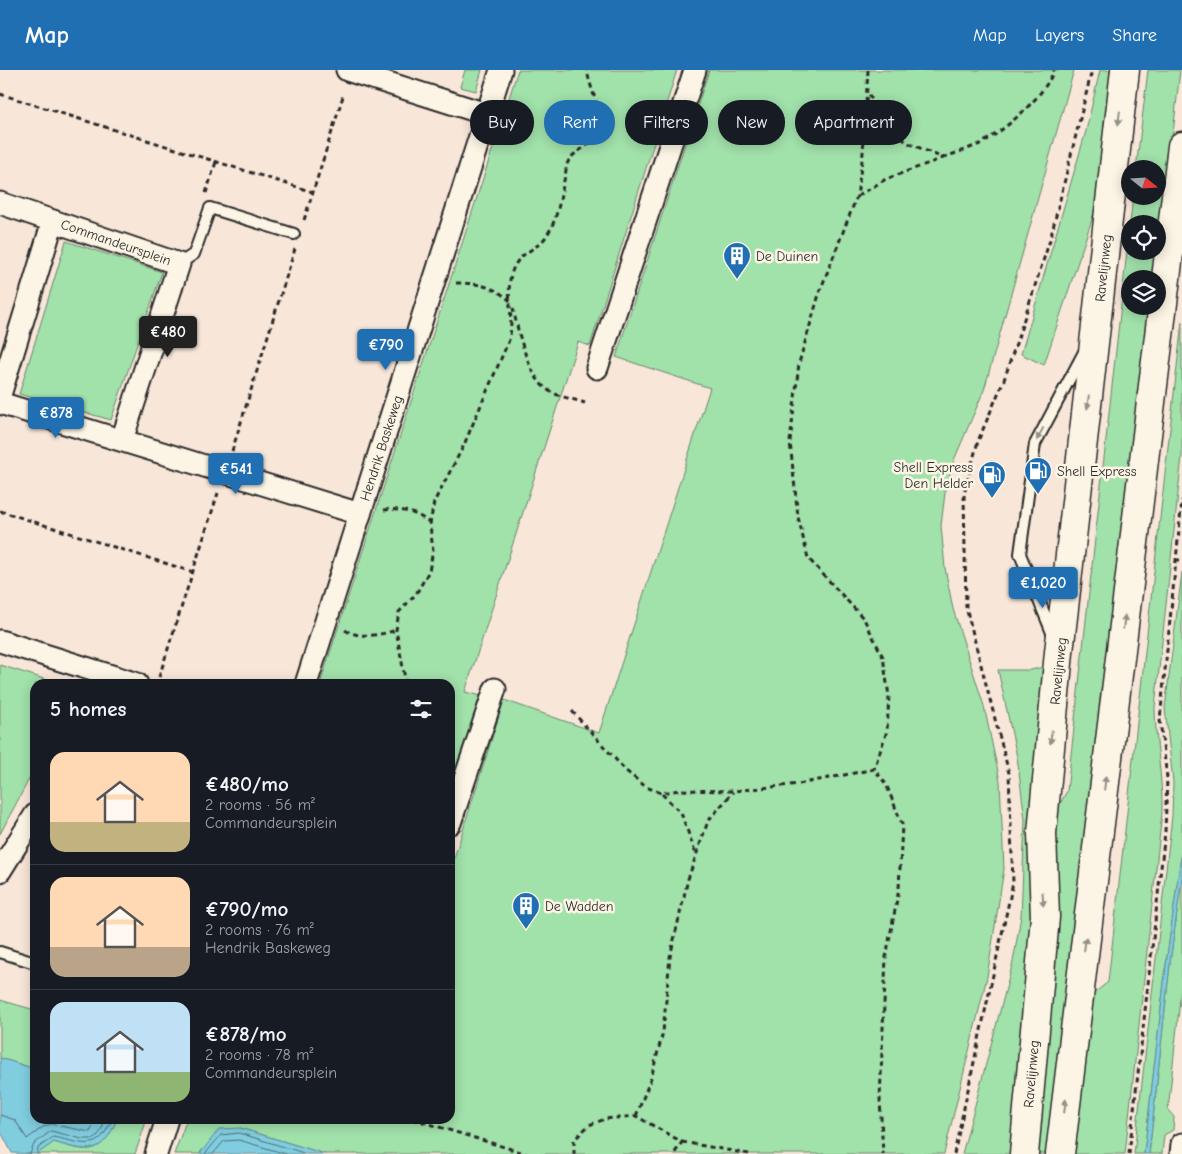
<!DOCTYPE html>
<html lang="en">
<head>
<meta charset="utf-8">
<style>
	:root { --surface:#171b24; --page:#242831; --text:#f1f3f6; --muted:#9ea1a6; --line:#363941; --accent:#1f6fb2 }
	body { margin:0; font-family:"Comic Neue",sans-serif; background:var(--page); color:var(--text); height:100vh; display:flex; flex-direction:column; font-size:19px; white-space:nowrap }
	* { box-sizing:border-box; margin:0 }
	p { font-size:16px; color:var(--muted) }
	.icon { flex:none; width:28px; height:28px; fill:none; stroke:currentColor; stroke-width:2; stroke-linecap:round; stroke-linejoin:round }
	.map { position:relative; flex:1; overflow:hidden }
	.side { position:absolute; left:30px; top:609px; width:425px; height:445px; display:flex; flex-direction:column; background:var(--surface); border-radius:15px; box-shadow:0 2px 12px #0003 }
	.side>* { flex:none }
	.guide { position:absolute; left:470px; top:30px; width:475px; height:45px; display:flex; gap:10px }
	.needle { width:32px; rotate:108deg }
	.fabs { position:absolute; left:1121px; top:90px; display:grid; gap:10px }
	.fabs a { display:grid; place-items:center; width:45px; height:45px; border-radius:50%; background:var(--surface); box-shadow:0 2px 12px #0003; font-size:25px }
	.price { position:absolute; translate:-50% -42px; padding:0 11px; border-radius:5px; background:var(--accent); color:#fff; font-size:16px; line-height:32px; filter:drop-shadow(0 1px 2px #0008) }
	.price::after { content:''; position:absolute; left:50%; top:30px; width:15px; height:11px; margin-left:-8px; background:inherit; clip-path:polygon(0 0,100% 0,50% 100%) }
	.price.on { background:#222; color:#fff }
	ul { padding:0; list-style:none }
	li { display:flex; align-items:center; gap:15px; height:125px; padding:0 20px }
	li+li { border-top:1px solid var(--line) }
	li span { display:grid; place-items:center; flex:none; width:140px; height:100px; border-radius:15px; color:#555 }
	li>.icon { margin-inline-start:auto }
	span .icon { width:60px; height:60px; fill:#fffc; stroke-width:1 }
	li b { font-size:21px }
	h2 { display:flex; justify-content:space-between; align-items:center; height:60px; padding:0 20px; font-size:21px }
	.chip { padding:0 18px; border-radius:22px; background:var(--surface); box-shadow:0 2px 12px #0003; font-size:18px; line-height:45px }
	.chip.on { background:var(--accent); color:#fff }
	header { display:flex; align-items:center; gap:30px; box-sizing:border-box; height:70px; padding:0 25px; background:var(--accent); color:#fff }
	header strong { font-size:24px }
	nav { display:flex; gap:28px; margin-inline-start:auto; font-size:18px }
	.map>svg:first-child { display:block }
	.green { fill:#a1e1aa; stroke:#66866a }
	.water { fill:#81cde0; stroke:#5f8c98 }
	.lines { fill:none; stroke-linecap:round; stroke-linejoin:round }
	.shore { stroke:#4d6c73; stroke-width:1 }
	.service-casing { stroke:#2b2b2b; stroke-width:14 }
	.minor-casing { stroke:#2b2b2b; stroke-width:25 }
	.secondary-casing { stroke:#2b2b2b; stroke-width:31 }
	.path { stroke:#2b2b2b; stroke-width:3; stroke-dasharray:5 4; stroke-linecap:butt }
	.service { stroke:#fcf5e5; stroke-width:10 }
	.minor { stroke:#fcf5e5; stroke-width:21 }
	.secondary { stroke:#fcf5e5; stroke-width:28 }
	.oneway { fill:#949088 }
	.labels { text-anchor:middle; stroke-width:5; stroke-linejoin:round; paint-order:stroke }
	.street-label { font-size:14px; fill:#2b2b2b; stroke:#fcf5e5 }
	.poi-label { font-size:14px; fill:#2b2b2b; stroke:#fcf5e5; text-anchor:start }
</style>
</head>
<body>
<header>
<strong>Map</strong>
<nav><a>Map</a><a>Layers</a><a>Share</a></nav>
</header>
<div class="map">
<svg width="1182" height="1084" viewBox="0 0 1182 1084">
	<rect width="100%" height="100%" fill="#f8e6d9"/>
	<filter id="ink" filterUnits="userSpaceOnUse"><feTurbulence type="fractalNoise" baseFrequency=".02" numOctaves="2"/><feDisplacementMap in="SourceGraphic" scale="10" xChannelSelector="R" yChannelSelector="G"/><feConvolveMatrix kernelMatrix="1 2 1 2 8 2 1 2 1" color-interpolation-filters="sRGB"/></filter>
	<g filter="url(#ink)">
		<g class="green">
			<path d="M465 0H482L476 21 460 17Z"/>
			<path d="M518 0H677L590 276 578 272 465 622 482 626 450 727V614H320Z"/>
			<path d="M709 0H1074L984 320 954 390 945 423 941 456 945 498 953 539 984 636 1000 711 1004 799 987 907 944 1084H325L240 1058 201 1081 200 1084H174L187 1049H450V801L504 630 599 663 710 318 616 287Z"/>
			<path d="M1100 0H1120L1106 115 1093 146 1044 295 1021 284 1086 61Z"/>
			<path d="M1148 0H1180L1157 209H1130V236H1154L1054 1084H1033L1057 739 1067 721 1130 154V181H1158V154H1130L1133 126H1158V99H1136Z"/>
			<path d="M66 171 162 202 111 350 19 324Z"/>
			<path d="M1182 252V386L1155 637C1155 672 1163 707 1162 743L1125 1084H1071L1092 925 1108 912Z"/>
			<path d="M1182 502V779L1167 887 1144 1084H1134L1172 746 1173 712 1165 638Z"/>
			<path d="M0 595 60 614H35V698L0 764Z"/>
			<path d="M1048 596 1016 1084H962L1013 892 1021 846 1025 750 1017 687 998 600H1031Z"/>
			<path d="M1182 807V911L1168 1040 1174 1047 1173 1060 1164 1065 1162 1084H1149L1171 885Z"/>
			<path d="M0 930 35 940V999L0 988Z"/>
			<path d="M117 1049H147L135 1084H37L54 1072C91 1084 102 1084 117 1049Z"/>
		</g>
		<g class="water">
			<path d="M1182 779V807L1171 885 1149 1084H1144L1167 887Z"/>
			<path d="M0 988 35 999V1049H117C103 1084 90 1083 54 1072L37 1084 12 1083 0 1060Z"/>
			<path d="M240 1058 325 1084H200L219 1059Z"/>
		</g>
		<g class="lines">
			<g class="shore">
				<path d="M0 1045 15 1050 27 1069 43 1057 51 1054 90 1062 97 1049"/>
				<path d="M30 1084 34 1074 51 1061 82 1069H95L101 1061 105 1049"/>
				<path d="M37 1084 38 1078 53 1067C86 1073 97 1084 112 1049"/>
				<path d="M205 1084 221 1065 239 1063 307 1084"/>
				<path d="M213 1084 224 1071 239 1070 286 1084"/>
			</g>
			<defs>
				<g id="service">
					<path d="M179 194 194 184 210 138 294 164"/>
					<path d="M1053 565 1020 484 1035 374 1084 282"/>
					<path d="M0 882 35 893"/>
				</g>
				<g id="minor">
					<path d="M347 0 486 44"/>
					<path d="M0 133 179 194 122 370"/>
					<path d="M597 298 695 0"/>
					<path d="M0 325 53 151"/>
					<path d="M0 333 360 444"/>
					<path d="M0 571 137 614"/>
					<path d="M306 614 501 0"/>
					<path d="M450 753 495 619"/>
					<path d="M0 801 35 745"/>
					<path d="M156 1084 167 1049"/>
					<path d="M1181 1084 1182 1074"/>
				</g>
				<g id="secondary">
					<path d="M1024 1084 1045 847 1042 763 1059 582 1125 0"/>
					<path d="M1060 1084 1182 76"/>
				</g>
			</defs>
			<use href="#service" class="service-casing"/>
			<use href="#minor" class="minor-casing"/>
			<use href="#secondary" class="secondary-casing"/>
			<g class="path">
				<path d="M868 0 863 83 857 126 820 221 799 293 790 372 798 447 808 488 864 549 883 587 889 626 887 661 874 699"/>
				<path d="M0 24 313 122 344 23"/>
				<path d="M943 88C955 83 968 79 980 74 1004 61 1045 26 1054 0"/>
				<path d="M206 123 216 92"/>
				<path d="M858 126 886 109 943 88 906 72 886 51 867 22"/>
				<path d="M304 150 313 122"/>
				<path d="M456 213C478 213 495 216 511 232"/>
				<path d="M513 238C518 261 528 307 548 320 558 327 574 329 585 333"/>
				<path d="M232 381 295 179"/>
				<path d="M384 440C400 438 418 443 430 453"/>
				<path d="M0 441 193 502"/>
				<path d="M1175 490H1182"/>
				<path d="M345 560C359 569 381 565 396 560"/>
				<path d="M159 607 218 423"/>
				<path d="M406 614 396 560 399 542 416 524 429 501 433 481 430 454 434 432 463 377 509 270C515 247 504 221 513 199 520 182 536 180 545 168 558 150 560 128 565 106 566 102 566 96 568 92 576 77 597 77 599 55 600 35 590 19 587 0"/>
				<path d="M572 641 626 701 646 717 661 723 680 720 734 721 799 714 874 699 886 714 902 754 899 819 886 887 880 1029 883 1084"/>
				<path d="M662 724 681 743 696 784"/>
				<path d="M636 1046 651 1008 663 962 670 887 688 809 708 751 733 722"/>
				<path d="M413 1049 527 1084"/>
				<path d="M682 1072 749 1084"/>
				<path d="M574 1084V1070L589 1055 605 1049 636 1046 682 1072 674 1084"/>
				<path d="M954 1084 1013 813 1009 703 966 537 964 424 978 371 1004 310 1050 170 1092 0"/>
				<path d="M1129 1084 1165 762 1167 708 1160 650 1182 430"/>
			</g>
			<use href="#service" class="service"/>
			<use href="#minor" class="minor"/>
			<use href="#secondary" class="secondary"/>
		</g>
		<defs><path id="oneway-solid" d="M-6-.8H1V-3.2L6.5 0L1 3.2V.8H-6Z" transform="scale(1.25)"/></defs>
		<g class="oneway">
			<use href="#oneway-solid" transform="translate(1119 48) rotate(97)"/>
			<use href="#oneway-solid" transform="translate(1088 332) rotate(97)"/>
			<use href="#oneway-solid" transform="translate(1040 364) rotate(118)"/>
			<use href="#oneway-solid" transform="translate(1124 552) rotate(-83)"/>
			<use href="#oneway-solid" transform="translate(1051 667) rotate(95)"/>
			<use href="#oneway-solid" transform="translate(1105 713) rotate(-83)"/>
			<use href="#oneway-solid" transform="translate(1043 829) rotate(86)"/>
			<use href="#oneway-solid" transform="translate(1085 874) rotate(-83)"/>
			<use href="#oneway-solid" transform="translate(1065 1036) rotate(-83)"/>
		</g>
	</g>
	<defs>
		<symbol id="building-pin" viewBox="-11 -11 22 30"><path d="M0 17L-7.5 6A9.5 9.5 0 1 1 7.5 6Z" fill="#1f6fb2" stroke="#fcf5e5"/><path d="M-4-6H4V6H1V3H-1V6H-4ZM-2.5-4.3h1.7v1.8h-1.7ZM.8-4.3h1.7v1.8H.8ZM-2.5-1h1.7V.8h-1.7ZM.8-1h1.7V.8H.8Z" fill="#fff"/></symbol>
		<symbol id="fuel-pin" viewBox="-11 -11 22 30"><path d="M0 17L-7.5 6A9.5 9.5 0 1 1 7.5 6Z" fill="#1f6fb2" stroke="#fcf5e5"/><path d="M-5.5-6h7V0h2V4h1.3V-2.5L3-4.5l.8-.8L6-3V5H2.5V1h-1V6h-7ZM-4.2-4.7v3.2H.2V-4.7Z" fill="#fff"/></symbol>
	</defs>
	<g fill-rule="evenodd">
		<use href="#building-pin" x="721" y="170" width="32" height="43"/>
		<use href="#fuel-pin" x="1022" y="385" width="32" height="43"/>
		<use href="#fuel-pin" x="976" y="389" width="32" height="43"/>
		<use href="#building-pin" x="510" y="820" width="32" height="43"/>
	</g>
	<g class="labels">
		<g class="street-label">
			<text transform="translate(116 172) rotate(19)" y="5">Commandeursplein</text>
			<text transform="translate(1103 198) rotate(-84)" y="5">Ravelijnweg</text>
			<text transform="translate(381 378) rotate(-72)" y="5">Hendrik Baskeweg</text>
			<text transform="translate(1058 601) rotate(-84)" y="5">Ravelijnweg</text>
			<text transform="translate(1031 1004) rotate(-85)" y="5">Ravelijnweg</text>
		</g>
		<g class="poi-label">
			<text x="756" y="191">De Duinen</text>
			<text x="973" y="402" text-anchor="end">Shell Express<tspan x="973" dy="16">Den Helder</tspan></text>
			<text x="1057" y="406">Shell Express</text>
			<text x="545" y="841">De Wadden</text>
		</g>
	</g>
</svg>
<div class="fabs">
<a><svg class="needle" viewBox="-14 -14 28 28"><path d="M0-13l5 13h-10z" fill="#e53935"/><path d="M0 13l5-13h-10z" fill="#9ea1a6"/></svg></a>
<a><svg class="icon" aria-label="locate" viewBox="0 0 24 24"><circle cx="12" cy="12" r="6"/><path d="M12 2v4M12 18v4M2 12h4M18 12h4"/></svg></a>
<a><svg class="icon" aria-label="layers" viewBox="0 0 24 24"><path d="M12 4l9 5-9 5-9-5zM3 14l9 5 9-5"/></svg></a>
</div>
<b class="price on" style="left:168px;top:288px">€480</b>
<b class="price" style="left:386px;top:301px">€790</b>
<b class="price" style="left:56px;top:369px">€878</b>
<b class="price" style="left:236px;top:425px">€541</b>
<b class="price" style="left:1043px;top:539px">€1,020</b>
<div class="guide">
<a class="chip">Buy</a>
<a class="chip on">Rent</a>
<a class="chip">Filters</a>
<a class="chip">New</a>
<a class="chip">Apartment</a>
</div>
<section class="side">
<h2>5 homes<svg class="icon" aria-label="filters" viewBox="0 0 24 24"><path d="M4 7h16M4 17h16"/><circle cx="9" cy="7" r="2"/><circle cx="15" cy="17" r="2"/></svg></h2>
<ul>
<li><span style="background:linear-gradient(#ffd9b3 70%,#c2b280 0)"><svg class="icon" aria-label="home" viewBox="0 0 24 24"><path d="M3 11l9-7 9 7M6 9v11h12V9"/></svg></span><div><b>€480/mo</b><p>2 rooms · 56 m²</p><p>Commandeursplein</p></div></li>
<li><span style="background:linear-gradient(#ffd9b3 70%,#b9a48a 0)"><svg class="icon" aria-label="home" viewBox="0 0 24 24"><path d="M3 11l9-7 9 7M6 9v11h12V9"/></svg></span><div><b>€790/mo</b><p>2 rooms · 76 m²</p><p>Hendrik Baskeweg</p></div></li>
<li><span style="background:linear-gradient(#bfe0f5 70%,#8fb573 0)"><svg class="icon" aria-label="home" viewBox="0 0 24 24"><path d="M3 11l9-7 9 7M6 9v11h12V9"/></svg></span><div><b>€878/mo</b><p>2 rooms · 78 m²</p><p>Commandeursplein</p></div></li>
</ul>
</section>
</div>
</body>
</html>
